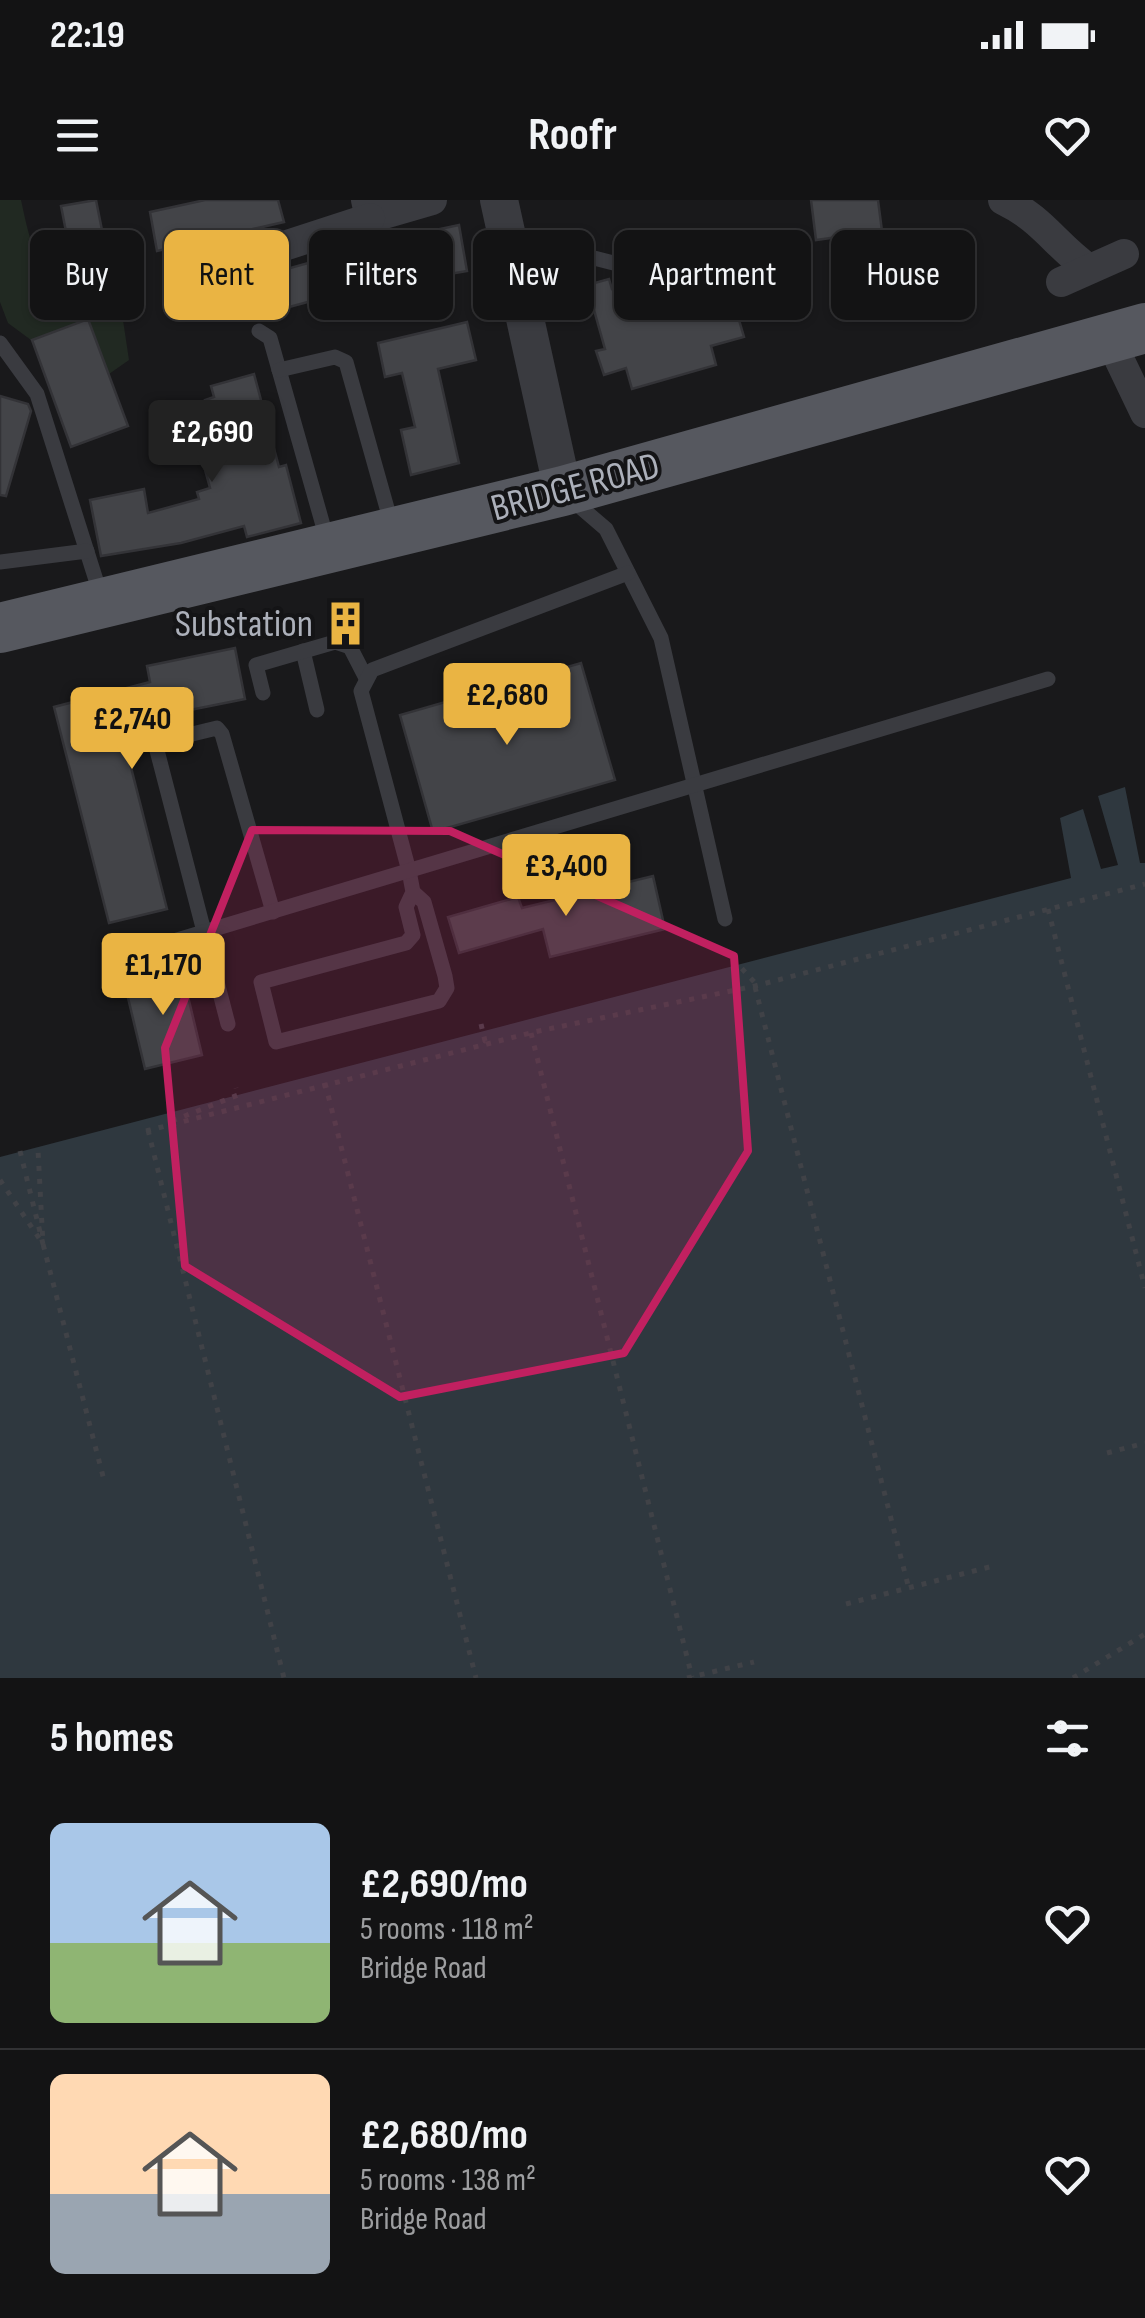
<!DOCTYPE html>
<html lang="en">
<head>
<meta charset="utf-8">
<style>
	:root { --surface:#131314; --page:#1c1c1d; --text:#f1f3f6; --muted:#9d9ea0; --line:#323234; --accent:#eab443 }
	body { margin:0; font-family:"Sofia Sans Condensed",sans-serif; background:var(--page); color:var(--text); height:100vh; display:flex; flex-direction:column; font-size:38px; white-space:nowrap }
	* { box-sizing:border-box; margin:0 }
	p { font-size:32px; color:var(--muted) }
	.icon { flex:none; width:55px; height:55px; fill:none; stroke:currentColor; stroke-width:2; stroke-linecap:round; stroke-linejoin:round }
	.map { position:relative; height:1478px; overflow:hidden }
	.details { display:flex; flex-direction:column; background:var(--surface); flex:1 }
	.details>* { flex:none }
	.top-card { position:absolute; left:30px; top:30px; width:1085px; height:90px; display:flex; gap:20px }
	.price { position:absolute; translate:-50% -85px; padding:0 22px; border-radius:10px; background:var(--accent); color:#111; font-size:32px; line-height:65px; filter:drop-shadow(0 2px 5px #0008) }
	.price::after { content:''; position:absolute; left:50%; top:60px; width:30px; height:22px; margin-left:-15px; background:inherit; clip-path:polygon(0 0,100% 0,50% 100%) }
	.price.active { background:#222; color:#fff }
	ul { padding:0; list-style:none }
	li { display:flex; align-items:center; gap:30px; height:250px; padding:0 50px }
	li+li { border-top:2px solid var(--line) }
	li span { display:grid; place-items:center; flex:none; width:280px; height:200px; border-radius:15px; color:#555 }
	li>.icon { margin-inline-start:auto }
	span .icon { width:120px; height:120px; fill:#fffc; stroke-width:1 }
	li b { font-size:42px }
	h2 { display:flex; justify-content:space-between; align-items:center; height:120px; padding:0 50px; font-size:42px }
	.tag { padding:0 35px; border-radius:15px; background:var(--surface); box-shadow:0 2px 8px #0004,0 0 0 2px var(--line); font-size:35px; line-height:90px }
	.tag.active { background:var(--accent); color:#111 }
	.status { display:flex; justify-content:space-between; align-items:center; height:70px; padding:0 50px; background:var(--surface); direction:ltr }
	.status svg { height:28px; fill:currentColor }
	header { display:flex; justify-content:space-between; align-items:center; height:130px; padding:0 50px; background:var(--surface); font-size:45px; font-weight:700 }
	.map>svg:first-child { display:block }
	.green { fill:#212922 }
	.water { fill:#2f383f }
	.building { fill:#434448; stroke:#333337; stroke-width:2.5 }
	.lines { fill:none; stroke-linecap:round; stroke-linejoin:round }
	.path { stroke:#404247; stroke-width:5; stroke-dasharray:5 8; stroke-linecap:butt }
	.service { stroke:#3a3b40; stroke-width:15 }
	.minor { stroke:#3a3b40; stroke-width:30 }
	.tertiary { stroke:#3a3b40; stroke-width:38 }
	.primary { stroke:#56585f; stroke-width:50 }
	.marked { fill:#c12060; fill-opacity:0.2; stroke:#c12060; stroke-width:8; stroke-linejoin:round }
	.labels { text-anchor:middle; stroke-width:8; stroke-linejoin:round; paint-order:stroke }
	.street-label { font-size:38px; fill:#acb0ba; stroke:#141416 }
	.poi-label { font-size:38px; fill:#acb0ba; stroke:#141416; text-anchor:end }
</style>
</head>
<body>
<div class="status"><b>22:19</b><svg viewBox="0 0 49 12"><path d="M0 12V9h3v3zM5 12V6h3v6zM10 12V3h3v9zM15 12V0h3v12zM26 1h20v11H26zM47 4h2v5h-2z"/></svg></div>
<header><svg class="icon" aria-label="menu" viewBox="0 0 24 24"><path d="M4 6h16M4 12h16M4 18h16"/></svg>Roofr<svg class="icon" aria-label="heart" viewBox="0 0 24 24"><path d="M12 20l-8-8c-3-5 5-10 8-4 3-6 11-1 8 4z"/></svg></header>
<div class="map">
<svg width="1145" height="1478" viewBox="0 0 1145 1478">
	<rect width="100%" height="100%" fill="#19191b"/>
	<path class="green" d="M0 0H21C28 31 35 75 66 91 88 102 102 105 123 120L129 160 109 174 88 119 31 140 8 123 0 102Z"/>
	<path class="water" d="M1125 587 1140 663H1145V1478H0V957L1071 678 1060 618 1083 609 1101 669 1118 665 1098 596Z"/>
	<g class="building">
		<path d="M96 0 103 35 109 34 118 84 78 93 61 6Z"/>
		<path d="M205 0H278L284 22 157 51 150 12Z"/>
		<path d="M811 0H878L882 31 816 40Z"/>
		<path d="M459 25 467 71 341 93 282 109 272 73 373 45 375 58 429 48 426 32Z"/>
		<path d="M726 76 744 137 711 146 716 165 632 189 626 168 604 175 596 151 605 149 587 85 609 79 612 89 642 81 647 99Z"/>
		<path d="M88 119 128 226 71 247 32 140Z"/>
		<path d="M467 122 476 160 438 169 459 263 411 275 401 230 415 227 402 173 385 177 378 143Z"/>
		<path d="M254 174 279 267 286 265 301 323 247 337 244 326 181 343 101 356 90 300 144 289 148 313 199 299 197 292 210 288 201 255 218 250 205 200 214 197 211 186Z"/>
		<path d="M0 196 28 204 31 211 6 296 0 295Z"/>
		<path d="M235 448 245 499 160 516 155 501 144 497 135 506 138 521 120 524 167 709 109 723 54 507 150 482 147 466Z"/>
		<path d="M581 463 615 580 433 632 400 515Z"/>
		<path d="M653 676 665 729 550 757 543 729 459 753 448 717 518 697 522 708Z"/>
		<path d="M181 767 202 855 145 869 124 781Z"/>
	</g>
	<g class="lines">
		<g class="path">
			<path d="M1048 709 1145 1088"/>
			<path d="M733 759 757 785"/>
			<path d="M755 787 909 1389"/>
			<path d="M481 824 485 841 490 840"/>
			<path d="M531 833 692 1477"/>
			<path d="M325 883 476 1478"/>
			<path d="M172 921 238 895 236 888"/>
			<path d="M148 930 284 1478"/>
			<path d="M146 931 534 832 755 786 1145 684"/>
			<path d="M20 951 43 1044 38 950"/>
			<path d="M0 980 43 1044 105 1284"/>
			<path d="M1107 1253 1145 1243"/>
			<path d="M846 1404 993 1366"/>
			<path d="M687 1478 754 1462"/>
			<path d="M1073 1478 1145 1434"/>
		</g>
		<g class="service">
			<path d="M515 70 552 57H590L641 70 713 47"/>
			<path d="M259 131 270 138 328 343"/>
			<path d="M0 143 37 194 102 399"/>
			<path d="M279 170 335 157 346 162 392 326"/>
			<path d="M571 299 606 329 661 438 725 719"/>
			<path d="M0 362 87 351"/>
			<path d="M303 451 317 510"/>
			<path d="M263 493 256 465 335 442 350 447 366 478"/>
			<path d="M146 508 228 824"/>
			<path d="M155 543 217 528 222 534 273 712"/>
			<path d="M413 692 424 702 445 776 447 788 439 801 276 842 261 782 406 743 413 735 406 707 413 692 409 671 361 491 372 470 628 373"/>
			<path d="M144 750 1048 479"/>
		</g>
		<g class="minor">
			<path d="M366 0 370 18 432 0"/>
			<path d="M1003 0C1044 20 1054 44 1089 69"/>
			<path d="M232 63 370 18"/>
			<path d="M1061 82 1124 54"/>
			<path d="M1110 140 1145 213"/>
		</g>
		<path class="tertiary" d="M499 0 563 291"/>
		<path class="primary" d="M0 428 563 291 1145 128"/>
	</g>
	<path class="marked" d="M252 630 450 631 734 756 748 951 624 1153 400 1197 185 1066 165 848Z"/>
	<defs>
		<symbol id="building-bare" viewBox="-9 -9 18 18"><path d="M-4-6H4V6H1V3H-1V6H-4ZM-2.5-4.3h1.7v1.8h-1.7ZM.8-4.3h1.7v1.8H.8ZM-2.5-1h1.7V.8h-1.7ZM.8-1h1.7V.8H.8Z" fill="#eab443" stroke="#141416" stroke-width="2.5" paint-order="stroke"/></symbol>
	</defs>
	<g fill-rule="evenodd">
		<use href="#building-bare" x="314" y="392" width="63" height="63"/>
	</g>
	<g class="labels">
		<g class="street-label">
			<text transform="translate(575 286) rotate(-15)" y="13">BRIDGE ROAD</text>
		</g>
		<g class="poi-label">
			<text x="313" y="436">Substation</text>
		</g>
	</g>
</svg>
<b class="price active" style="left:212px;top:285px">£2,690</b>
<b class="price" style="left:507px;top:548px">£2,680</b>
<b class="price" style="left:132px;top:572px">£2,740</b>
<b class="price" style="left:566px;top:719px">£3,400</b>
<b class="price" style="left:163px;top:818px">£1,170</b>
<div class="top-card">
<a class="tag">Buy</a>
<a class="tag active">Rent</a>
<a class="tag">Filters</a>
<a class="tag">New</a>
<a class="tag">Apartment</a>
<a class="tag">House</a>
</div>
</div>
<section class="details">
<h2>5 homes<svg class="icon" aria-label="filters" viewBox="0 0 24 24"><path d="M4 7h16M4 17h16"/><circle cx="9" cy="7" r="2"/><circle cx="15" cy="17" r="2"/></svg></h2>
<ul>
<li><span style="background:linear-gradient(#a9c7e8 60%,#8fb573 0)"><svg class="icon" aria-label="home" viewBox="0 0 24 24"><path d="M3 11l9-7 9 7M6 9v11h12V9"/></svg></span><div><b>£2,690/mo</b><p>5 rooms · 118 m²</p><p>Bridge Road</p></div><svg class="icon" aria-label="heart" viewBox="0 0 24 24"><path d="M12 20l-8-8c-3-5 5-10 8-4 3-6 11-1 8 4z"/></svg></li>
<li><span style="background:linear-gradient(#ffd9b3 60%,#9aa5b1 0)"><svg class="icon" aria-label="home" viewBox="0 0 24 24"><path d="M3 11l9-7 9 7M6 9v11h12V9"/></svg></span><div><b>£2,680/mo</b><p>5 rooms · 138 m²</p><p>Bridge Road</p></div><svg class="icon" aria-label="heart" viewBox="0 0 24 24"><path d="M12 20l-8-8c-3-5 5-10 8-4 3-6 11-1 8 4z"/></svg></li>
</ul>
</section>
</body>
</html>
